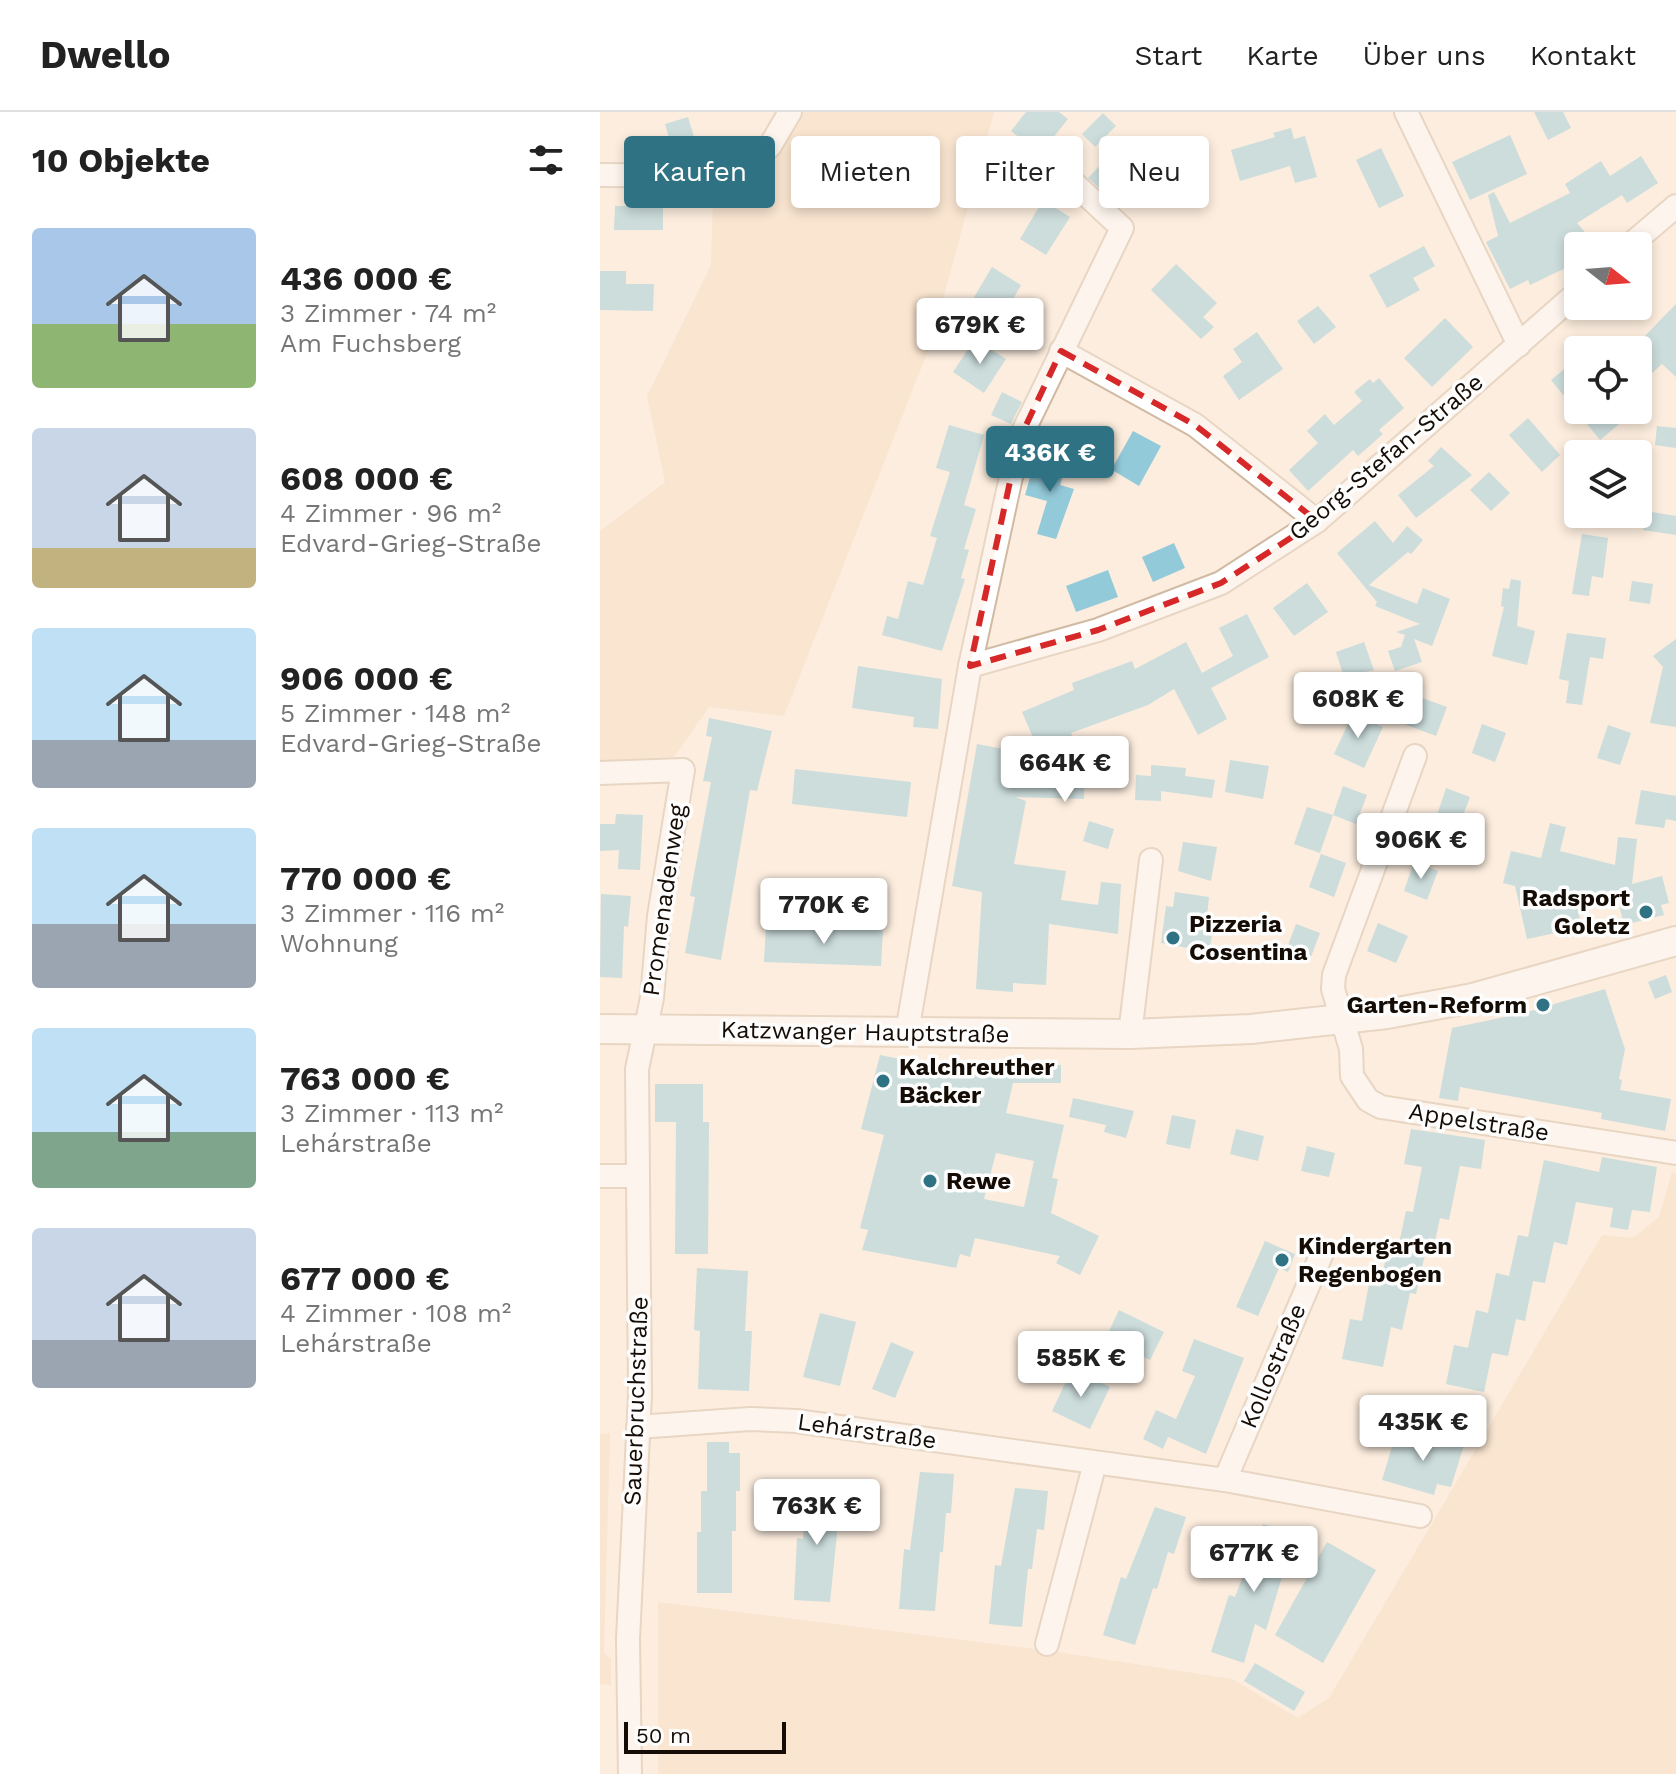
<!DOCTYPE html>
<html lang="de">
<head>
<meta charset="utf-8">
<style>
	:root { --surface:#fff; --page:#f2f2f2; --text:#222; --muted:#767676; --line:#e0e0e0; --accent:#2f7283 }
	body { margin:0; font-family:"Work Sans",sans-serif; background:var(--page); color:var(--text); height:100vh; display:flex; flex-direction:column; font-size:30px; white-space:nowrap }
	* { box-sizing:border-box; margin:0 }
	p { font-size:26px; color:var(--muted) }
	.icon { flex:none; width:44px; height:44px; fill:none; stroke:currentColor; stroke-width:2; stroke-linecap:round; stroke-linejoin:round }
	.map { position:relative; flex:1; overflow:hidden }
	.side { display:flex; flex-direction:column; background:var(--surface); width:600px }
	.side>* { flex:none }
	.banner { position:absolute; left:24px; top:24px; width:760px; height:72px; display:flex; gap:16px }
	.needle { width:52px; rotate:107deg }
	.tools { position:absolute; left:964px; top:120px; display:grid; gap:16px }
	.tools a { display:grid; place-items:center; width:88px; height:88px; border-radius:8px; background:var(--surface); box-shadow:0 4px 12px #0003; font-size:40px }
	.scale { position:absolute; left:24px; bottom:20px; width:162px; box-sizing:border-box; padding-left:8px; border:4px solid #140c05; border-top:0; font-size:22px; line-height:28px; white-space:nowrap; color:#140c05; -webkit-text-stroke:6px #fdfdfd; paint-order:stroke }
	.price { position:absolute; translate:-50% -68px; padding:0 18px; border-radius:8px; background:#fff; color:#222; font-size:26px; line-height:52px; filter:drop-shadow(0 2px 4px #0008) }
	.price::after { content:''; position:absolute; left:50%; top:48px; width:24px; height:18px; margin-left:-12px; background:inherit; clip-path:polygon(0 0,100% 0,50% 100%) }
	.price.current { background:var(--accent); color:#fff }
	ul { padding:0; list-style:none }
	li { display:flex; align-items:center; gap:24px; height:200px; padding:0 32px }
	li span { display:grid; place-items:center; flex:none; width:224px; height:160px; border-radius:8px; color:#555 }
	li>.icon { margin-inline-start:auto }
	span .icon { width:96px; height:96px; fill:#fffc; stroke-width:1 }
	li b { font-size:34px }
	h2 { display:flex; justify-content:space-between; align-items:center; height:96px; padding:0 32px; font-size:34px }
	.pill { padding:0 28px; border-radius:8px; background:var(--surface); box-shadow:0 4px 12px #0003; font-size:28px; line-height:72px }
	.pill.current { background:var(--accent); color:#fff }
	header { display:flex; align-items:center; gap:48px; box-sizing:border-box; height:112px; padding:0 40px; background:var(--surface); border-bottom:2px solid var(--line) }
	header strong { font-size:38px }
	nav { display:flex; gap:44px; margin-inline-start:auto; font-size:28px }
	main { display:flex; flex:1; min-height:0 }
	.map>svg:first-child { display:block }
	.green { fill:#f7dcbf }
	.building { fill:#93cada; fill-rule:evenodd }
	.lines { fill:none; stroke-linecap:round; stroke-linejoin:round }
	.minor-casing { stroke:#d1baa3; stroke-width:26 }
	.major-casing { stroke:#d1baa3; stroke-width:32 }
	.minor { stroke:#fff; stroke-width:22 }
	.major { stroke:#fff; stroke-width:28 }
	.marked { fill:none; stroke:#d62828; stroke-width:6; stroke-dasharray:16 10; stroke-linejoin:round }
	.poi-dot { fill:#2f7283; stroke:#fdfdfd; stroke-width:3 }
	.labels { text-anchor:middle; stroke-width:7; stroke-linejoin:round; paint-order:stroke }
	.street-label { font-size:24px; fill:#140c05; stroke:#fdfdfd }
	.poi-label { font-size:24px; font-weight:bold; fill:#140c05; stroke:#fdfdfd; text-anchor:start }
</style>
</head>
<body>
<header>
<strong>Dwello</strong>
<nav><a>Start</a><a>Karte</a><a>Über uns</a><a>Kontakt</a></nav>
</header>
<main>
<section class="side">
<h2>10 Objekte<svg class="icon" aria-label="filters" viewBox="0 0 24 24"><path d="M4 7h16M4 17h16"/><circle cx="9" cy="7" r="2"/><circle cx="15" cy="17" r="2"/></svg></h2>
<ul>
<li><span style="background:linear-gradient(#a9c7e8 60%,#8fb573 0)"><svg class="icon" aria-label="home" viewBox="0 0 24 24"><path d="M3 11l9-7 9 7M6 9v11h12V9"/></svg></span><div><b>436 000 €</b><p>3 Zimmer · 74 m²</p><p>Am Fuchsberg</p></div></li>
<li><span style="background:linear-gradient(#c9d6e8 75%,#c2b280 0)"><svg class="icon" aria-label="home" viewBox="0 0 24 24"><path d="M3 11l9-7 9 7M6 9v11h12V9"/></svg></span><div><b>608 000 €</b><p>4 Zimmer · 96 m²</p><p>Edvard-Grieg-Straße</p></div></li>
<li><span style="background:linear-gradient(#bfe0f5 70%,#9aa5b1 0)"><svg class="icon" aria-label="home" viewBox="0 0 24 24"><path d="M3 11l9-7 9 7M6 9v11h12V9"/></svg></span><div><b>906 000 €</b><p>5 Zimmer · 148 m²</p><p>Edvard-Grieg-Straße</p></div></li>
<li><span style="background:linear-gradient(#bfe0f5 60%,#9aa5b1 0)"><svg class="icon" aria-label="home" viewBox="0 0 24 24"><path d="M3 11l9-7 9 7M6 9v11h12V9"/></svg></span><div><b>770 000 €</b><p>3 Zimmer · 116 m²</p><p>Wohnung</p></div></li>
<li><span style="background:linear-gradient(#bfe0f5 65%,#7fa58c 0)"><svg class="icon" aria-label="home" viewBox="0 0 24 24"><path d="M3 11l9-7 9 7M6 9v11h12V9"/></svg></span><div><b>763 000 €</b><p>3 Zimmer · 113 m²</p><p>Lehárstraße</p></div></li>
<li><span style="background:linear-gradient(#c9d6e8 70%,#9aa5b1 0)"><svg class="icon" aria-label="home" viewBox="0 0 24 24"><path d="M3 11l9-7 9 7M6 9v11h12V9"/></svg></span><div><b>677 000 €</b><p>4 Zimmer · 108 m²</p><p>Lehárstraße</p></div></li>
</ul>
</section>
<div class="map">
<svg width="1076" height="1662" viewBox="0 0 1076 1662">
	<rect width="100%" height="100%" fill="#fcedde"/>
	<g class="green">
		<path d="M179 0H394L331 231 184 604 109 595 74 645 0 649V419L65 370 47 284 111 153 113 82 152 74 185 30Z"/>
		<path d="M1072 1060 1076 1062V1662H58V1490L451 1539 632 1567 698 1606 729 1586 1002 1123 1033 1126 1059 1105Z"/>
		<path d="M10 1321 4 1541 11 1547V1573L0 1572V1322Z"/>
	</g>
	<g class="building">
		<path d="M426 0H459L468 7 440 42 411 19Z"/>
		<path d="M934 0H963L971 16 948 28Z"/>
		<path d="M503 1 516 14 495 35 482 22Z"/>
		<path d="M88 5 95 28 72 36 65 12Z"/>
		<path d="M691 16 694 27 705 24 717 65 695 71 690 54 640 69 631 38 675 25 673 21Z"/>
		<path d="M910 23 927 62 870 88 852 50Z"/>
		<path d="M781 36 804 84 779 96 756 48Z"/>
		<path d="M1041 44 1058 71 1027 91 1022 83 977 111 991 127 978 134 975 142 978 150 930 173 928 168 910 177 886 130 898 124 888 83 894 80 910 111 970 81 965 72 1001 49 1010 64Z"/>
		<path d="M505 48 536 76 519 94 488 66Z"/>
		<path d="M443 88 470 105 446 143 420 127Z"/>
		<path d="M15 94H63V118H14Z"/>
		<path d="M824 134 835 154 813 166 820 178 787 196 769 163Z"/>
		<path d="M576 152 617 191 603 205 614 215 601 227 551 178Z"/>
		<path d="M392 155 421 173 400 210 370 192Z"/>
		<path d="M0 159H26V172H54L53 199 0 198Z"/>
		<path d="M1076 192V265L1062 252 1038 274V231Z"/>
		<path d="M718 194 736 215 714 232 697 209Z"/>
		<path d="M845 206 873 235 832 275 804 246Z"/>
		<path d="M657 220 683 257 639 288 623 264 642 250 633 237Z"/>
		<path d="M375 227 406 247 384 281 353 260Z"/>
		<path d="M978 246V298H1036L1000 328 951 268Z"/>
		<path d="M779 266 804 296 779 318 783 322 758 344 753 338 708 379 689 358 718 331 707 319 725 302 734 313 762 289 754 280 770 267 773 271Z"/>
		<path d="M402 280 422 290 411 312 391 303Z"/>
		<path d="M928 306 960 343 942 360 909 323Z"/>
		<path d="M349 313 384 323 364 393 376 397 364 437 369 438 361 466 365 467 342 539 282 523 287 504 298 507 308 469 323 473 337 426 330 424 350 360 336 356Z"/>
		<path d="M1057 314 1076 316V336L1055 333Z"/>
		<path d="M533 319 561 334 539 374 514 359V353Z"/>
		<path d="M841 335 872 363 816 406 798 383 834 354 828 349Z"/>
		<path d="M436 344 466 353 460 373 474 377 456 427 437 422 447 389 425 383Z"/>
		<path d="M889 360 910 381 891 399 870 378Z"/>
		<path d="M1046 399 1076 404V423L1043 418Z"/>
		<path d="M775 409 793 431 807 414 823 428 811 442 808 440 769 473 817 492 823 476 850 487 832 534 814 527 822 550 795 559 788 539 801 535 805 523 796 520 820 512 775 494 777 490 737 441Z"/>
		<path d="M982 422 1008 426 1003 466 992 464 989 484 972 482Z"/>
		<path d="M574 431 585 456 553 470 542 445Z"/>
		<path d="M508 458 518 485 476 500 466 474Z"/>
		<path d="M911 467 921 469 917 514 935 519 927 553 892 544 904 495 901 494 903 476 909 477Z"/>
		<path d="M1032 469 1053 472 1050 492 1029 489Z"/>
		<path d="M707 471 728 500 694 524 673 496Z"/>
		<path d="M647 502 669 545 611 576 627 607 598 623 574 577 548 593 471 621 485 653 484 687 415 685 426 689 414 752 466 759 461 788 498 793 501 770 521 772 518 822 449 812 446 873 413 871V880L376 877 382 780 352 774 377 632 441 644 422 600 474 578 472 571 532 549 535 557 586 530 602 561 633 544 619 516Z"/>
		<path d="M967 521 1006 526 1003 547 990 545 982 593 966 591 969 569 959 567Z"/>
		<path d="M1076 527V615L1050 611 1063 555 1053 544Z"/>
		<path d="M764 530 774 558 744 565 736 540Z"/>
		<path d="M258 554 342 567 338 617 313 615 314 605 252 596Z"/>
		<path d="M814 583 847 595 836 624 804 612Z"/>
		<path d="M753 601 783 615 764 656 734 642Z"/>
		<path d="M109 606 172 619 157 679 150 678 121 848 85 841 95 785 90 784 111 670 103 669 112 625 106 624Z"/>
		<path d="M882 612 906 621 895 650 872 641Z"/>
		<path d="M1008 613 1031 621 1020 653 997 646Z"/>
		<path d="M630 648 669 654 663 687 625 680Z"/>
		<path d="M551 653 586 656 585 664 615 668 612 686 561 679V689L535 688 536 663 551 664Z"/>
		<path d="M195 657 311 670 307 705 192 692Z"/>
		<path d="M743 674 767 683 756 712 733 703Z"/>
		<path d="M846 676 870 685 859 714 836 706Z"/>
		<path d="M1041 678 1076 684V709L1066 707 1064 716 1035 712Z"/>
		<path d="M707 695 733 703 720 741 694 732Z"/>
		<path d="M16 702 43 703 40 758 18 757 19 738 0 739V712H15Z"/>
		<path d="M489 709 514 717 508 737 483 729Z"/>
		<path d="M950 711 966 715 960 739 1015 753 1018 725 1037 727 1032 772 1062 764 1069 791 1061 793 1064 803 1024 813 1018 789 974 778 983 822 966 826 965 819 927 827 915 774 903 771 911 739 941 746Z"/>
		<path d="M583 730 617 735 611 769 578 759Z"/>
		<path d="M721 742 746 751 734 785 709 775Z"/>
		<path d="M814 750 838 759 827 788 804 779Z"/>
		<path d="M575 780 609 785 605 821 612 823 609 840 561 831 566 794 573 795Z"/>
		<path d="M1 782 31 784 28 815 24 814 22 866 0 865Z"/>
		<path d="M778 811 808 824 796 851 767 839Z"/>
		<path d="M696 812 720 821 709 850 685 841Z"/>
		<path d="M166 814 283 818 281 854 164 850Z"/>
		<path d="M1066 863 1072 880 1055 887 1048 870Z"/>
		<path d="M1005 877 1025 937 1019 967 1022 968 1020 978 1071 987 1065 1019 1001 1007 1002 1001 860 975 858 989 839 986 852 916 924 901Z"/>
		<path d="M280 943 340 955V951L461 953V971H413L406 1001 464 1013 452 1066 458 1067 451 1101 499 1124 480 1163 456 1151 460 1144 375 1126 370 1145 360 1142 356 1156 262 1138 268 1118 260 1116 284 1023 261 1017ZM396 1041 434 1049 424 1095 384 1087Z"/>
		<path d="M55 972H103V1010H109L108 1142H75L76 1010H55Z"/>
		<path d="M473 986 534 999 526 1026 504 1020 506 1013 469 1005Z"/>
		<path d="M572 1003 596 1008 590 1037 566 1032Z"/>
		<path d="M636 1017 664 1024 658 1049 630 1042Z"/>
		<path d="M811 1017 885 1028 881 1057 860 1054 849 1108 840 1106 832 1143 825 1142 816 1182 810 1181 802 1218 791 1215 783 1255 742 1247 750 1207 762 1209 769 1172 780 1175 788 1134 798 1136 806 1099 813 1100 822 1055 804 1052Z"/>
		<path d="M707 1034 735 1041 729 1065 701 1059Z"/>
		<path d="M1002 1045 1057 1055 1050 1100 1032 1098 1028 1118 1010 1115 1013 1096 976 1090 967 1133 954 1130 945 1171 933 1169 925 1209 916 1207 908 1244 892 1241 884 1280 846 1272 854 1233 868 1236 876 1198 888 1201 896 1161 909 1164 918 1123 928 1125 944 1048 999 1060Z"/>
		<path d="M665 1129 695 1142 688 1160 679 1156 658 1204 636 1195Z"/>
		<path d="M97 1156 148 1159 145 1219H152L149 1279 98 1277 100 1219 94 1218Z"/>
		<path d="M519 1198 564 1220 550 1248 535 1241 532 1246 503 1232Z"/>
		<path d="M220 1201 256 1210 240 1274 203 1265Z"/>
		<path d="M594 1227 644 1246 606 1342 568 1325 563 1337 543 1327 556 1298 576 1307 595 1264 582 1259Z"/>
		<path d="M291 1230 314 1240 295 1286 272 1277Z"/>
		<path d="M472 1257 510 1275 490 1317 452 1299Z"/>
		<path d="M818 1319 864 1333 851 1375 837 1372 834 1383 782 1368 794 1328 813 1334Z"/>
		<path d="M107 1330H129V1341H140V1379H136V1419H132V1481H97V1420H101V1379H107Z"/>
		<path d="M320 1360 354 1362 351 1401H346L343 1440H340L335 1499 299 1497 304 1437 310 1438Z"/>
		<path d="M211 1373 241 1383 230 1490 194 1488 197 1426 203 1427 205 1387H210Z"/>
		<path d="M415 1376 448 1379 444 1418 437 1417 432 1457H428L422 1515 389 1512 395 1453 401 1454Z"/>
		<path d="M555 1395 586 1405 574 1442 568 1440 557 1477 553 1476 535 1533 503 1523 521 1465 526 1467Z"/>
		<path d="M663 1412 695 1422 666 1518 655 1512 644 1551 611 1540 629 1483 635 1485Z"/>
		<path d="M727 1430 776 1458 723 1551 675 1523Z"/>
		<path d="M655 1551 705 1580 694 1599 644 1569Z"/>
	</g>
	<g class="lines">
		<defs>
			<g id="minor">
				<path d="M806 0 919 233"/>
				<path d="M0 63 120 64 170 34 190 0"/>
				<path d="M1029 134 1076 94"/>
				<path d="M461 239 595 313 717 409"/>
				<path d="M370 554 419 328 522 116 465 63"/>
				<path d="M815 644 734 863 733 877 751 937 752 964 768 988 781 995 1076 1041"/>
				<path d="M0 661 83 658 59 804 52 886 37 957 40 1283 28 1527 30 1662"/>
				<path d="M307 920 370 554 498 518 621 471 717 409 978 180"/>
				<path d="M530 922 551 748"/>
				<path d="M0 1064H37"/>
				<path d="M38 1315 150 1307 196 1309 625 1368 820 1404"/>
				<path d="M625 1368 722 1141"/>
				<path d="M447 1532 495 1351"/>
			</g>
			<path id="major" d="M0 917 530 922 651 917 787 902 873 886 1076 829"/>
		</defs>
		<use href="#minor" class="minor-casing"/>
		<use href="#major" class="major-casing"/>
		<use href="#minor" class="minor"/>
		<use href="#major" class="major"/>
	</g>
	<path d="M0 0H1076V1662H0ZM461 239 595 313 717 409 621 471 498 518 370 554 419 328Z" fill="#fcedde" fill-opacity=".55" fill-rule="evenodd"/>
	<path class="marked" d="M461 239 595 313 717 409 621 471 498 518 370 554 419 328Z"/>
	<g class="poi-dot">
		<circle cx="1046" cy="800" r="8"/>
		<circle cx="573" cy="826" r="8"/>
		<circle cx="943" cy="893" r="8"/>
		<circle cx="283" cy="969" r="8"/>
		<circle cx="330" cy="1069" r="8"/>
		<circle cx="682" cy="1148" r="8"/>
	</g>
	<g class="labels">
		<g class="street-label">
			<text transform="translate(786 345) rotate(-40)" y="8">Georg-Stefan-Straße</text>
			<text transform="translate(64 788) rotate(-82)" y="8">Promenadenweg</text>
			<text transform="translate(265 920) rotate(1)" y="8">Katzwanger Hauptstraße</text>
			<text transform="translate(879 1010) rotate(9)" y="8">Appelstraße</text>
			<text transform="translate(673 1254) rotate(-67)" y="8">Kollostraße</text>
			<text transform="translate(36 1289) rotate(-88)" y="8">Sauerbruchstraße</text>
			<text transform="translate(267 1319) rotate(8)" y="8">Lehárstraße</text>
		</g>
		<g class="poi-label">
			<text x="1030" y="794" text-anchor="end">Radsport<tspan x="1030" dy="28">Goletz</tspan></text>
			<text x="589" y="820">Pizzeria<tspan x="589" dy="28">Cosentina</tspan></text>
			<text x="927" y="901" text-anchor="end">Garten-Reform</text>
			<text x="299" y="963">Kalchreuther<tspan x="299" dy="28">Bäcker</tspan></text>
			<text x="346" y="1077">Rewe</text>
			<text x="698" y="1142">Kindergarten<tspan x="698" dy="28">Regenbogen</tspan></text>
		</g>
	</g>
</svg>
<div class="tools">
<a><svg class="needle" viewBox="-14 -14 28 28"><path d="M0-13l5 13h-10z" fill="#e53935"/><path d="M0 13l5-13h-10z" fill="#767676"/></svg></a>
<a><svg class="icon" aria-label="locate" viewBox="0 0 24 24"><circle cx="12" cy="12" r="6"/><path d="M12 2v4M12 18v4M2 12h4M18 12h4"/></svg></a>
<a><svg class="icon" aria-label="layers" viewBox="0 0 24 24"><path d="M12 4l9 5-9 5-9-5zM3 14l9 5 9-5"/></svg></a>
</div>
<div class="scale">50 m</div>
<b class="price" style="left:380px;top:254px">679K €</b>
<b class="price current" style="left:450px;top:382px">436K €</b>
<b class="price" style="left:758px;top:628px">608K €</b>
<b class="price" style="left:465px;top:692px">664K €</b>
<b class="price" style="left:821px;top:769px">906K €</b>
<b class="price" style="left:224px;top:834px">770K €</b>
<b class="price" style="left:481px;top:1287px">585K €</b>
<b class="price" style="left:823px;top:1351px">435K €</b>
<b class="price" style="left:217px;top:1435px">763K €</b>
<b class="price" style="left:654px;top:1482px">677K €</b>
<div class="banner">
<a class="pill current">Kaufen</a>
<a class="pill">Mieten</a>
<a class="pill">Filter</a>
<a class="pill">Neu</a>
</div>
</div>
</main>
</body>
</html>
